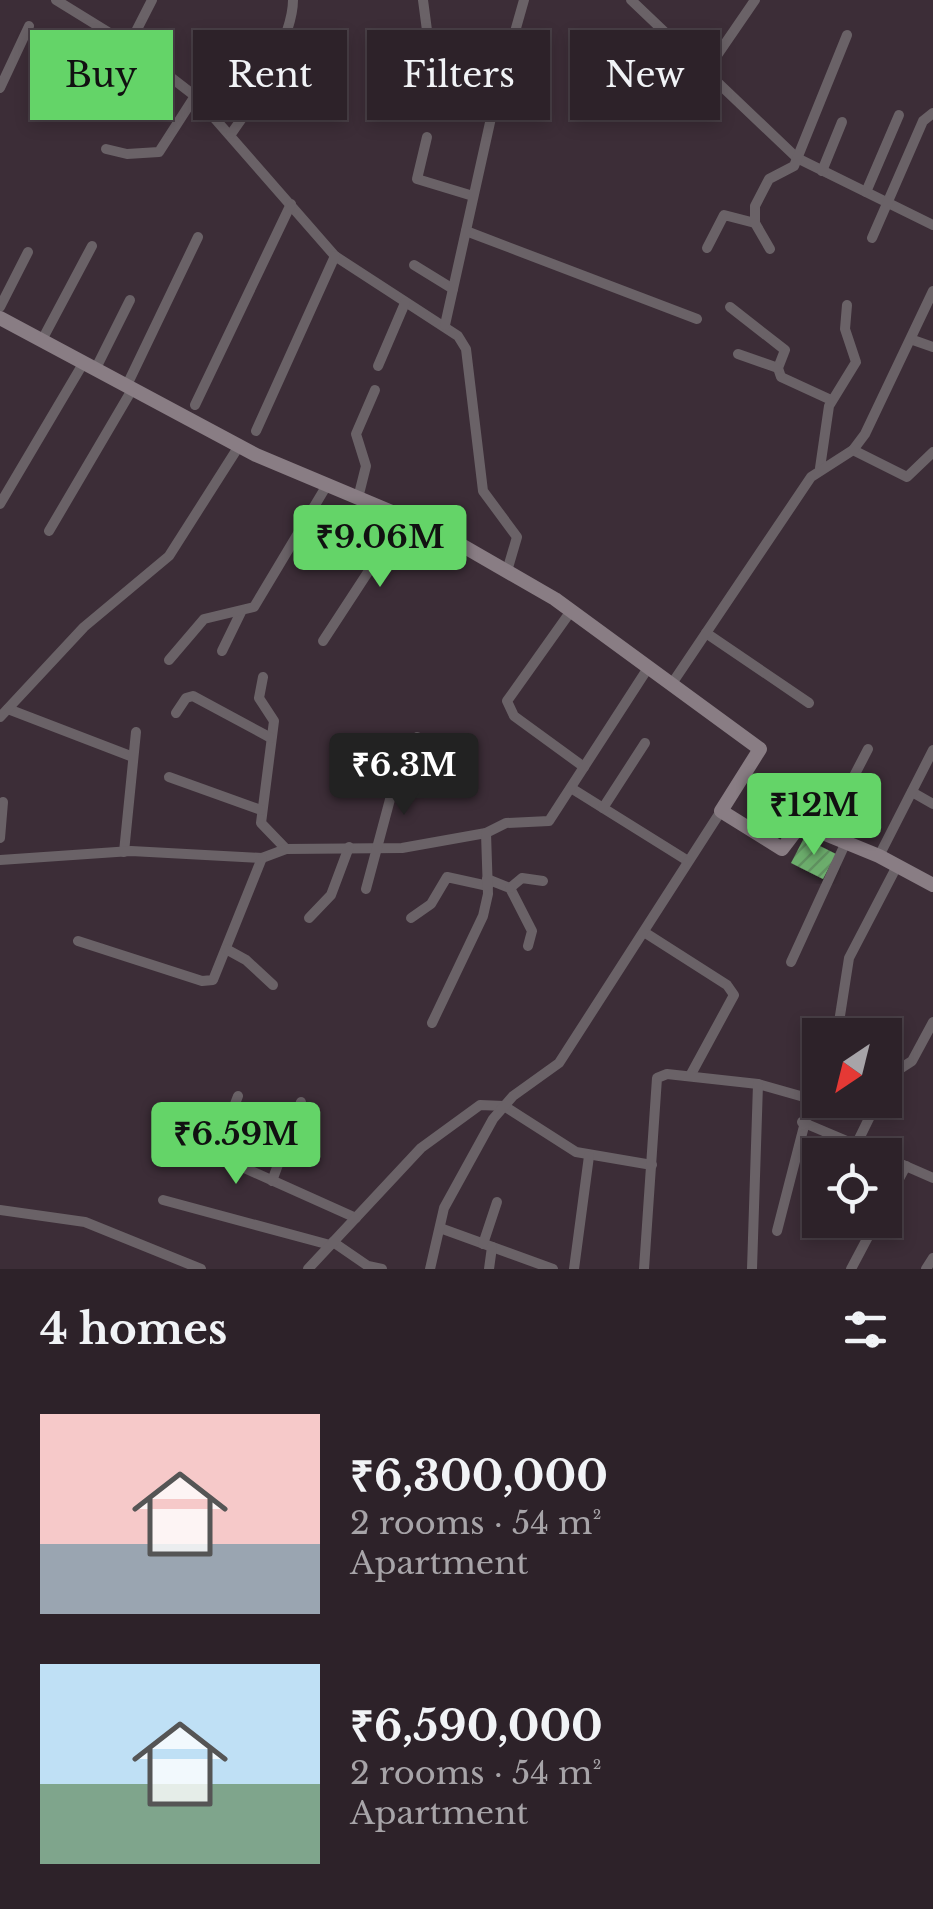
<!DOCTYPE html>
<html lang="en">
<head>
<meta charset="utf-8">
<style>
	:root { --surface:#2d2229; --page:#352a31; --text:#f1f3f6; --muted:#a7a4a8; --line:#483f46; --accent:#64d468 }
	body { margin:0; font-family:"Libre Baskerville",serif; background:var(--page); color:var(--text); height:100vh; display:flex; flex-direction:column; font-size:38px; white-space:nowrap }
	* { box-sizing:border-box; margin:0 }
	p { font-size:32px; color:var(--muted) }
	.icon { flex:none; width:55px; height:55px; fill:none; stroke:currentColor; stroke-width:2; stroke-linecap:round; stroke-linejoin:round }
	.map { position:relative; height:1269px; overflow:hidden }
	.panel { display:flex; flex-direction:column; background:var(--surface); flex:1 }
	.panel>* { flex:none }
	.banner { position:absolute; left:30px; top:30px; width:875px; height:90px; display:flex; gap:20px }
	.needle { width:65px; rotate:215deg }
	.controls { position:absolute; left:802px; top:1018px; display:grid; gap:20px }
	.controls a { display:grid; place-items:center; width:100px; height:100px; border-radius:0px; background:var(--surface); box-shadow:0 5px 15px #0003,0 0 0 2px var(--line); font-size:50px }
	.price { position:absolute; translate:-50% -85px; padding:0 22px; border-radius:10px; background:var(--accent); color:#111; font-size:32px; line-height:65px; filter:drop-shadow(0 2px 5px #0008) }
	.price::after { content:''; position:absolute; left:50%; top:60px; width:30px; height:22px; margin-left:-15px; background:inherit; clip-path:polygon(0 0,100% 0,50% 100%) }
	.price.on { background:#222; color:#fff }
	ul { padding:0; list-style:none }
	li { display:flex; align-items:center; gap:30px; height:250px; padding:0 40px }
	li span { display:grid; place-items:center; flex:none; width:280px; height:200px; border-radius:0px; color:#555 }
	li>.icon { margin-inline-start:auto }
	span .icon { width:120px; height:120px; fill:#fffc; stroke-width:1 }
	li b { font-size:42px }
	h2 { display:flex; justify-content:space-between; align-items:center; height:120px; padding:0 40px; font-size:42px }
	.tag { padding:0 35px; border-radius:0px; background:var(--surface); box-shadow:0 5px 15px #0003,0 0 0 2px var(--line); font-size:35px; line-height:90px }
	.tag.on { background:var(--accent); color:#111 }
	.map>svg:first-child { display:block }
	.building { fill:url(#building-hatch); filter:url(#shadow) }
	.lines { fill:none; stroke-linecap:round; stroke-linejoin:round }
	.street { stroke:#6a6267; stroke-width:10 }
	.secondary { stroke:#897d84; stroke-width:14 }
</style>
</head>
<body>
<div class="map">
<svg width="933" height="1269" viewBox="0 0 933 1269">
	<defs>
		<pattern id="building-hatch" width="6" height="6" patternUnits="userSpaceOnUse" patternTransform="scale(2.5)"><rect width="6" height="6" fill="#6cad6c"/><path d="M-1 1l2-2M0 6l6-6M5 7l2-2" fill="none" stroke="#619161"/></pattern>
		<filter id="shadow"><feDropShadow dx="4.5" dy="4.5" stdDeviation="5" flood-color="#0009"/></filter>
	</defs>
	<rect width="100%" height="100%" fill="#3c2d37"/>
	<path class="building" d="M804 838 836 854 823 879 791 863Z"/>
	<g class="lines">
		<g class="street">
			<path d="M56 0 129 45 195 96 335 256 458 336 466 349 483 491 517 537 507 571"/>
			<path d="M423 0 435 91 443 98 493 109"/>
			<path d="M631 0 797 158 933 225"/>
			<path d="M129 45 152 0"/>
			<path d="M707 70 755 0"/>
			<path d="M0 88 29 26"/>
			<path d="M231 134C253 104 293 37 293 0"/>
			<path d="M427 137 417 179 473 196"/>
			<path d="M106 149 127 154 159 152 195 96"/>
			<path d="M822 171 842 122"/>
			<path d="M866 192 899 115"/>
			<path d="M466 231 697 319"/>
			<path d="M872 238 923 121 933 113"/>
			<path d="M707 248 724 215 755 223"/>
			<path d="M770 249 755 223V206L769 179 794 166 847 35"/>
			<path d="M414 265 453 289"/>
			<path d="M0 307 28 252"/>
			<path d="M730 307 785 350 778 368 781 377 831 400"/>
			<path d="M445 325 493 109 524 0"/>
			<path d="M42 340 92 246"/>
			<path d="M913 340 933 347"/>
			<path d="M738 354 778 368"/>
			<path d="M378 366 405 303"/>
			<path d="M96 368 130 300"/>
			<path d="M127 385 198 237"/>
			<path d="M195 405 291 204"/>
			<path d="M256 431 335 256"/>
			<path d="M853 450 907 477 933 452"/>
			<path d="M820 468 829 406 856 362 845 329 847 305"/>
			<path d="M358 498 366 466 356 434 375 390"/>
			<path d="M0 504 84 362"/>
			<path d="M49 531 133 388"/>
			<path d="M571 611 507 701 514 716 584 767"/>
			<path d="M706 633 809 703"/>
			<path d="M323 641 404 517"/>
			<path d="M222 651 241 612"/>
			<path d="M169 660 204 619 254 607 327 485"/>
			<path d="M263 677 259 698 274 721 261 823 286 849"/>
			<path d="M671 685 811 477 853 450 865 434 933 291"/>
			<path d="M8 709 133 757"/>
			<path d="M176 713 186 698 193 696 271 738"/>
			<path d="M0 717 84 627 169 556 239 446"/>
			<path d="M169 777 261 810"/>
			<path d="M571 788 688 861"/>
			<path d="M912 792 933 804"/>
			<path d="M603 808 645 743"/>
			<path d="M825 832 868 749"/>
			<path d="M0 838 3 802"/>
			<path d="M124 852 136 732"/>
			<path d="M879 856 933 750"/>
			<path d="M0 860 131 851 262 858 286 849 402 848 486 833 506 823 549 821 648 668"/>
			<path d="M487 879 510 888 532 931 528 946"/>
			<path d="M510 888 522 878 543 881"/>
			<path d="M366 889 396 777 417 737"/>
			<path d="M309 918 331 895 349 847"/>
			<path d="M411 918 431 904 447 877 488 886"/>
			<path d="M644 932 727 985 734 995 690 1076"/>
			<path d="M78 941 202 981 213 980 262 858"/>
			<path d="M226 949 246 960 273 985"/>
			<path d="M791 962 846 842"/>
			<path d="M432 1023 483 916 488 894 486 833"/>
			<path d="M837 1035 849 958 897 866"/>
			<path d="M885 1085 892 1074 912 1061 933 1022"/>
			<path d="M238 1096 218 1149 220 1157 356 1218"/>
			<path d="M802 1122 880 1155"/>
			<path d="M856 1145 878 1100"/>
			<path d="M885 1157 933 1178"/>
			<path d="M272 1181 301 1102"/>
			<path d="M163 1200 330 1245"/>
			<path d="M885 1205 906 1166"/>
			<path d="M0 1210 85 1222 201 1269"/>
			<path d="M440 1228 553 1269"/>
			<path d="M777 1231 811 1099"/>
			<path d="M333 1242 368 1266 382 1269"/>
			<path d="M483 1244 497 1202"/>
			<path d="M308 1269 421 1148 480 1105 504 1106 576 1152 652 1165"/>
			<path d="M430 1269 444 1208 493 1119 513 1096 559 1063 721 811"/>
			<path d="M489 1269 492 1247"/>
			<path d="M574 1269 589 1156"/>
			<path d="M644 1269 657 1078 667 1074 758 1084 811 1099 820 1076"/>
			<path d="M752 1269 758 1084"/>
			<path d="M851 1269 877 1220"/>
			<path d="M926 1269 933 1258"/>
		</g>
		<path class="secondary" d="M0 318 256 455 437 531 555 599 760 749 721 811 782 849 801 824 879 856 933 885"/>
	</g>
</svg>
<div class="controls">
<a><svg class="needle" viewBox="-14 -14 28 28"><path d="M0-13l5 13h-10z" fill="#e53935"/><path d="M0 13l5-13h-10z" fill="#a7a4a8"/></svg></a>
<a><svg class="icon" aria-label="locate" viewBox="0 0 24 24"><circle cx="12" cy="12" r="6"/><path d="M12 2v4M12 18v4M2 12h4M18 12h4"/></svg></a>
</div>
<b class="price" style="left:380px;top:590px">₹9.06M</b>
<b class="price on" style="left:404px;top:818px">₹6.3M</b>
<b class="price" style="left:814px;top:858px">₹12M</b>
<b class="price" style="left:236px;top:1187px">₹6.59M</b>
<div class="banner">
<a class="tag on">Buy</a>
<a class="tag">Rent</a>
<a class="tag">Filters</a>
<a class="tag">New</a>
</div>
</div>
<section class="panel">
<h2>4 homes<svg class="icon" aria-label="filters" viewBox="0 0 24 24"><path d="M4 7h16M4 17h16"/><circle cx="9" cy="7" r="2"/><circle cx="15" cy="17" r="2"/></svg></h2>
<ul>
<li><span style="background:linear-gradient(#f6c9c9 65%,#9aa5b1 0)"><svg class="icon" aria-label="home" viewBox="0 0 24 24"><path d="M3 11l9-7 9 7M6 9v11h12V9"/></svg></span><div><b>₹6,300,000</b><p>2 rooms · 54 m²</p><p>Apartment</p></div></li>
<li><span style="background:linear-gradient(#bfe0f5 60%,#7fa58c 0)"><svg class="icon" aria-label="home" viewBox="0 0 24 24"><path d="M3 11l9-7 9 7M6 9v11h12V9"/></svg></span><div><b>₹6,590,000</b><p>2 rooms · 54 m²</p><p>Apartment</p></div></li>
</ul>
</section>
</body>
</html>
